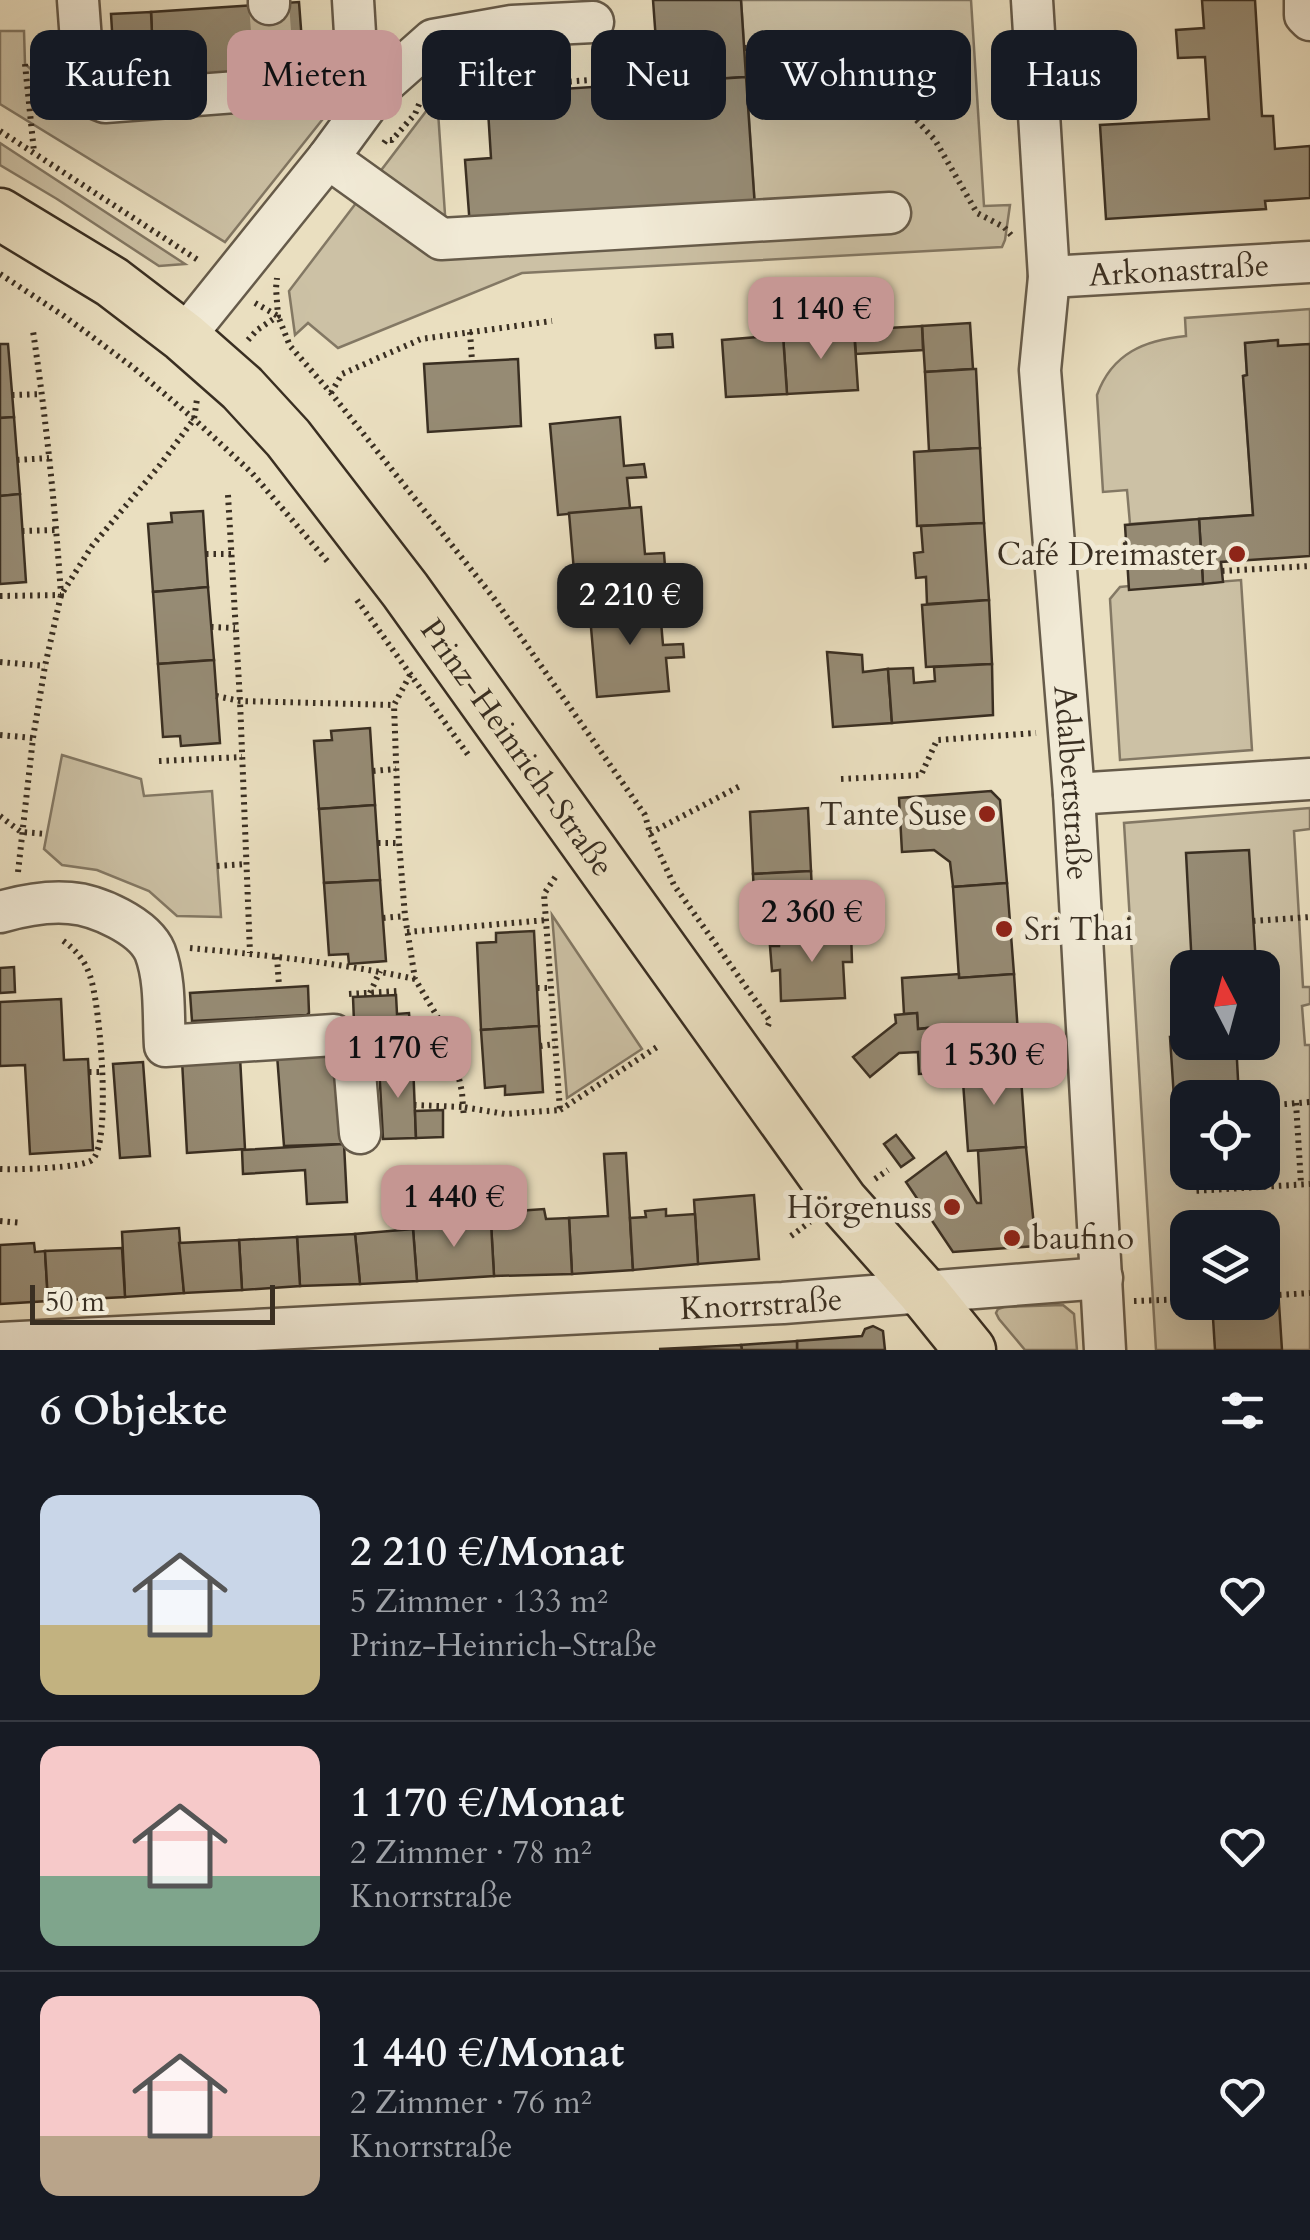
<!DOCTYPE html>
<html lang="de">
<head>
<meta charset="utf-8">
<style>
	:root { --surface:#171b24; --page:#242831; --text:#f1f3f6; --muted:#9ea1a6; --line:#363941; --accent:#c59692 }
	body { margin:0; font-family:Cardo,serif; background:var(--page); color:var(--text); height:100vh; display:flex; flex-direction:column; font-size:38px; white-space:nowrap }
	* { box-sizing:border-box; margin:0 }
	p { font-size:32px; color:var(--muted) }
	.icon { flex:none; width:55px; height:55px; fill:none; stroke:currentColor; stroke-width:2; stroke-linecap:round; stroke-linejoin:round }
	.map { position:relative; height:1350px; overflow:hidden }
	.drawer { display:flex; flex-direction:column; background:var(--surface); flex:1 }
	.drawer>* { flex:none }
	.banner { position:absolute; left:30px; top:30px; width:1250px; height:90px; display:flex; gap:20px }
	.needle { width:65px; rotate:354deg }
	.fabs { position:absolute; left:1170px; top:950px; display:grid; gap:20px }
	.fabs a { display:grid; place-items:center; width:110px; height:110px; border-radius:20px; background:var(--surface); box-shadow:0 10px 40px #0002; font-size:50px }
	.scale { position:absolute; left:30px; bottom:25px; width:245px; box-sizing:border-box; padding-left:10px; border:5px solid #3a2f22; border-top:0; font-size:28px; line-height:35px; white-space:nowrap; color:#3a2f22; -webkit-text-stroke:8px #f1ead6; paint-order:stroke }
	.price { position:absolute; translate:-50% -85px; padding:0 22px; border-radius:20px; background:var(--accent); color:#111; font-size:32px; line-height:65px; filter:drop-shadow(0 2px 5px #0008) }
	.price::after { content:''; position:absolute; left:50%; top:60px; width:30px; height:22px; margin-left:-15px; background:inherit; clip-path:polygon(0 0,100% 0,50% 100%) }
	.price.selected { background:#222; color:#fff }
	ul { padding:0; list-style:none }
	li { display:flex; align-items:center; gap:30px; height:250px; padding:0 40px }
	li+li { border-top:2px solid var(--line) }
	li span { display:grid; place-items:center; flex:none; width:280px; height:200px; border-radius:20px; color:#555 }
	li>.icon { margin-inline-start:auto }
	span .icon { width:120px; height:120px; fill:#fffc; stroke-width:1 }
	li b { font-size:42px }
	h2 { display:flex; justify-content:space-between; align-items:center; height:120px; padding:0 40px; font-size:42px }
	.chip { padding:0 35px; border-radius:20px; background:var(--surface); box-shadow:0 10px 40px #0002; font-size:35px; line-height:90px }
	.chip.selected { background:var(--accent); color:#111 }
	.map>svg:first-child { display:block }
	.green { fill:#ccc1a5; stroke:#837864; stroke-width:2.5; fill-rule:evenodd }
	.building { fill:#968b74; stroke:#3a2f22; stroke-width:2.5 }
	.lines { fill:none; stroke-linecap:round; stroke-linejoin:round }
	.minor-tunnel { stroke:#c7bca0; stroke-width:40; stroke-dasharray:40 20; stroke-linecap:butt }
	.minor-casing { stroke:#665b4a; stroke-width:45 }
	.major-casing { stroke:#3a2f22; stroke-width:55 }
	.path { stroke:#3a2f22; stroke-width:6; stroke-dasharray:2.5 5; stroke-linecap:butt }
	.minor { stroke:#f1ead6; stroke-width:40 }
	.major { stroke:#eadfc0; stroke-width:50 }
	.poi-dot { fill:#8f2418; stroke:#f1ead6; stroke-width:4 }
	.labels { text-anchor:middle; stroke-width:10; stroke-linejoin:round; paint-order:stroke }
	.street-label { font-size:32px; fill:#3a2f22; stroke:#f1ead6 }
	.poi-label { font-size:32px; fill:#3a2f22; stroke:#f1ead6; text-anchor:end }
</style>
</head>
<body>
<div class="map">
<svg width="1310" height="1350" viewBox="0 0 1310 1350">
	<rect width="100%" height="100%" fill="#eadfc0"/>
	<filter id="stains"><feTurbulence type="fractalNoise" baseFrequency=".002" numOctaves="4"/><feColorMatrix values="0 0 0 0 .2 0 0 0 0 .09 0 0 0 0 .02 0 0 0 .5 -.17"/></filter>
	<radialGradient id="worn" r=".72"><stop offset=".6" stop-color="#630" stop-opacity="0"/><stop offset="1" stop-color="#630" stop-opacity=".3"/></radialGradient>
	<g class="green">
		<path d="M741 0H971L984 206 1010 205 1005 240 1002 247 522 273 338 348 308 323 295 335 289 291 437 97 446 229 755 208Z"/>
		<path d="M0 31H24L25 64 85 117 338 100 225 242 0 104Z"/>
		<path d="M0 143 185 264 159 266 57 199 0 165Z"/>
		<path d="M1310 309V344L1278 346 1277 340 1245 344 1247 375 1243 376 1253 515 1130 524 1127 490 1103 492 1097 395C1112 353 1145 340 1186 336L1185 318Z"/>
		<path d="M1241 580 1252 750 1120 760 1110 599 1120 587 1129 586 1130 589Z"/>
		<path d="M62 755 141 779 144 796 212 791 221 917 177 916 149 891 97 870 62 865 44 849Z"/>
		<path d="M1310 808V829L1294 831 1303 987H1310V1004L1302 1006 1305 1045H1310V1350H1156L1124 823ZM1188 968H1262V1042H1188ZM1188 1098H1262V1172H1188ZM1188 1228H1262V1302H1188Z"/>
		<path d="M552 915 642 1049 567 1098Z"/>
		<path d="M1063 1305 1074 1314 1077 1350H1025L999 1319 996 1313 998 1309 1004 1307Z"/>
	</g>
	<g class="building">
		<path d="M653 0H741L746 77 659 82Z"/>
		<path d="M1202 0H1255L1262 116H1273L1275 149 1310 146V198L1265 201 1266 209 1106 219 1100 125 1209 119 1205 57 1178 58 1176 30 1204 28Z"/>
		<path d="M299 2 304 69 154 79 151 12Z"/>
		<path d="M151 12 154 79 115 81 111 14Z"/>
		<path d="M746 77 755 208 470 227 465 160 491 158 487 94Z"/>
		<path d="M970 323 973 369 925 372 922 326Z"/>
		<path d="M922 326 923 350 856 354 854 330Z"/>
		<path d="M854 330 858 390 787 394 783 335Z"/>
		<path d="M672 334 673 347 656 348 655 335Z"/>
		<path d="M783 335 787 394 726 397 722 340Z"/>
		<path d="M1278 340V346L1310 344V556L1221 562 1223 582 1203 584 1199 519 1253 515 1243 376 1247 375 1245 343Z"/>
		<path d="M0 344H8L14 417 0 418Z"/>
		<path d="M518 359 521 426 428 432 424 364Z"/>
		<path d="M973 369H976L980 448 929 451 925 372Z"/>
		<path d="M14 417 20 494 0 496V418Z"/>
		<path d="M620 417 624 466 644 464 646 477 627 478 630 508 558 515 550 424Z"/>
		<path d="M980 448 984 523 917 526 914 452Z"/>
		<path d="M20 494 26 582 0 584V496Z"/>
		<path d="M641 507 645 554 664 553 665 567 647 569 650 599 577 606 569 513Z"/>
		<path d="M203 511 208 587 153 592 148 524 172 522 171 513Z"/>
		<path d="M1199 519 1203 584 1129 590 1125 525Z"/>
		<path d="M984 523 989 600 927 604 926 577 916 578 914 553 923 552 921 526Z"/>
		<path d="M208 587 214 660 158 664 153 592Z"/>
		<path d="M659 598 663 645 683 644 684 657 666 658 669 691 597 697 589 604Z"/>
		<path d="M989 600 992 664 926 667 922 605Z"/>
		<path d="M827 652 862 655 863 672 888 669 892 723 833 727Z"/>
		<path d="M214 660 220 743 181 746 180 736 163 737 158 664Z"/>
		<path d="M992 664 993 715 892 723 888 669 913 668 914 683 935 681 934 667Z"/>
		<path d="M370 728 375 805 319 809 314 741 332 740 331 731Z"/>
		<path d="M991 791 1000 800 1007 883 953 887 950 862 934 850 902 852 899 798Z"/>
		<path d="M375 805 380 880 324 883 319 809Z"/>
		<path d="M808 808 811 871 753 874 750 812Z"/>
		<path d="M1249 850 1256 965 1192 968 1186 853Z"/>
		<path d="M811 871 814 933 756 937 753 874Z"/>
		<path d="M380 880 386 961 349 964 348 954 329 955 324 883Z"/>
		<path d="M1007 883 1014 974 959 978 953 887Z"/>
		<path d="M839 926V932H851L852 962H843L845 998 781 1001 780 970 772 971 770 946H779V936L826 933V927Z"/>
		<path d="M534 931 539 1026 481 1030 477 943 496 942V933Z"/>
		<path d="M14 967 15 992 0 993V968Z"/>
		<path d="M959 974V978L1014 974 1020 1064 962 1068 961 1058 939 1060 937 1027 918 1029 917 1013 904 1014 902 978Z"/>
		<path d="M308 986 309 1013 307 1015 192 1021 190 993Z"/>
		<path d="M396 995 397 1014 409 1013 413 1063 379 1065 376 1021 354 1022 353 997Z"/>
		<path d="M61 999 64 1060 88 1059 93 1150 30 1154 25 1065 0 1066V1002Z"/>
		<path d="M917 1013 918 1029 937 1027 940 1073 919 1074 918 1052 899 1053 870 1077 853 1057 896 1023 895 1015Z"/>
		<path d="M539 1026 543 1092 505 1095V1086L485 1088 481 1030Z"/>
		<path d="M1188 1036V1042H1236L1239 1098H1188V1159L1178 1160 1170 1037Z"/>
		<path d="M336 1050 344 1144 284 1146 277 1055Z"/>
		<path d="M240 1057 245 1149 187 1153 182 1060Z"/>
		<path d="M143 1062 150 1156 120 1158 113 1064Z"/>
		<path d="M413 1063 416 1138 383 1139 379 1065Z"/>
		<path d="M1020 1064 1026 1147 968 1151 962 1068Z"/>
		<path d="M443 1110V1137L416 1138 415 1111Z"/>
		<path d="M896 1135 914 1158 901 1167 884 1144Z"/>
		<path d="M344 1144 347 1202 307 1204 305 1170 243 1174 242 1150Z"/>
		<path d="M1026 1147 1036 1246 953 1252 906 1182 946 1152 977 1203H981L978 1151Z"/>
		<path d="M626 1153 633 1270 572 1274 569 1218 608 1216 604 1154Z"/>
		<path d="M754 1195 759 1259 698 1264 694 1200Z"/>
		<path d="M544 1209 546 1219 569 1218 572 1274 494 1276 491 1223 517 1220V1211Z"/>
		<path d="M666 1209V1216L695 1214 698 1264 633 1270 630 1218 646 1217 645 1211Z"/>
		<path d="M466 1213 467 1224 491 1223 494 1276 417 1281 413 1229 440 1226 439 1214Z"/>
		<path d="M1264 1226 1265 1243 1275 1242 1282 1350H1215L1212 1302H1262V1228H1244Z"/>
		<path d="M179 1228 184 1293 125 1297 122 1232Z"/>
		<path d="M413 1229 417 1281 360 1284 355 1234Z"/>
		<path d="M355 1234 360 1284 300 1286 297 1237Z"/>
		<path d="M297 1237 300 1286 242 1290 239 1240Z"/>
		<path d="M239 1240 242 1290 184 1293 179 1243Z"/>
		<path d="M34 1243 35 1252 45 1251 48 1301 0 1304V1245Z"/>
		<path d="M122 1248 125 1297 48 1301 45 1251Z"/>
		<path d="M873 1326 883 1331 885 1350H797V1341L862 1336 865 1329Z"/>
		<path d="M797 1341V1350H742L741 1345Z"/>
		<path d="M741 1345 742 1350 659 1349Z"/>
	</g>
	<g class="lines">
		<path class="minor-tunnel" d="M269 4 274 71"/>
		<defs>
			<g id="minor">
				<path d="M78 0 84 82 90 96 105 102 276 89 274 71"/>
				<path d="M269 0V4"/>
				<path d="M353 0 357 67 380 87"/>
				<path id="s1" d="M1032 0 1049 277 1040 370 1074 794 1105 1350"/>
				<path d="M1305 0V15L1310 20"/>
				<path d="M328 158 441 239 890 213"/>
				<path id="s2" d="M1049 277 1310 262"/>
				<path d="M184 337 328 158 380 87 433 40 512 26 593 22"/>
				<path d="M1074 794 1310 779"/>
				<path d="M0 912C21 906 48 901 70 903 97 905 144 926 155 952 166 981 163 1016 165 1046L334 1035 353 1049 360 1133"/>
				<path id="s3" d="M0 1343 783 1303 1102 1278"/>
			</g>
			<g id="major">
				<path id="s4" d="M0 214 112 282 184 337 242 388 288 438 405 590 842 1201 923 1292 970 1350"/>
			</g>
		</defs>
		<use href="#minor" class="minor-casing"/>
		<use href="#major" class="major-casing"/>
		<g class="path">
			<path d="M618 39 639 47 656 49"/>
			<path d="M744 48 805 49 852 68 899 101 935 140 977 213 1004 227 1011 235"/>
			<path d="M497 61 498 87 630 77 639 47"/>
			<path d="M25 64 34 152"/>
			<path d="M0 131 201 262"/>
			<path d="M384 143 386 140H392L415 114 420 102"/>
			<path d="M0 274 64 316 134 368 194 419 252 473 328 562"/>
			<path d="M255 303 278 316 290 346 331 393 493 597 645 815 650 833 674 885 770 1021 767 1028"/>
			<path d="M470 332 472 361"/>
			<path d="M248 340 257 330 278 316 276 288 277 278"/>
			<path d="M331 393 342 374 421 339 552 321"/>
			<path d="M12 395 42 394"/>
			<path d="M17 460 49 458"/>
			<path d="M228 495 240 701 250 953"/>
			<path d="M22 531 57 530"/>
			<path d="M206 554H231"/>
			<path d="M1222 571 1310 566"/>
			<path d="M0 596 61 595C55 506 46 418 33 331"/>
			<path d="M357 600 469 756"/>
			<path d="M211 627 235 628"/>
			<path d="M0 662 45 666"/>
			<path d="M410 675 394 705 399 843 405 916 415 979 450 1038 462 1092 463 1107 505 1114 560 1110 544 894 556 876"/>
			<path d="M216 696 240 701 394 705"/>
			<path d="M0 735 33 738"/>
			<path d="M159 761 242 757"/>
			<path d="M373 771 396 769"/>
			<path d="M841 779 921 775 937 740 1036 733"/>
			<path d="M0 816 21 832 47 834"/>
			<path d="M650 833 742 785"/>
			<path d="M378 843H399"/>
			<path d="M217 866 246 864"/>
			<path d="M18 872 33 738 45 666 61 595 92 546 160 465 194 419 197 399"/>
			<path d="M383 918 405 916"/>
			<path d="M1253 921 1310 917"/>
			<path d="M407 932 547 920"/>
			<path d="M190 948C265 955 341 963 415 979"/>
			<path d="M277 957 279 986"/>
			<path d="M537 988H551"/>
			<path d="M370 993 380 971"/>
			<path d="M349 994 398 991V994"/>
			<path d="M540 1046 555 1044"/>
			<path d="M89 1072H102"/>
			<path d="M1296 1103 1301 1184"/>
			<path d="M414 1105 463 1107 464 1117"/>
			<path d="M1262 1106 1310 1102"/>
			<path d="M560 1110 657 1047"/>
			<path d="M0 1169C15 1170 82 1168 92 1160 112 1144 100 1002 90 976 85 960 75 949 62 940"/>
			<path d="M1192 1172 1193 1191 1310 1184"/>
			<path d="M875 1179 888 1170"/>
			<path d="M0 1221 22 1223"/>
			<path d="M791 1236 810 1222"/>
			<path d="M1279 1295 1310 1293"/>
			<path d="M1134 1301 1188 1299"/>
		</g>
		<use href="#minor" class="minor"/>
		<use href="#major" class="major"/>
	</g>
	<g class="poi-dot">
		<circle cx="1237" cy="554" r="10"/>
		<circle cx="987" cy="814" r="10"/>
		<circle cx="1004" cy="929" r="10"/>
		<circle cx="952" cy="1207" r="10"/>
		<circle cx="1012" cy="1238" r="10"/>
	</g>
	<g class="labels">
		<g class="street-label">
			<text dy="11" stroke="none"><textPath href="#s2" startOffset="130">Arkonastraße</textPath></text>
			<text dy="11" stroke="none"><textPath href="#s4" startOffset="752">Prinz-Heinrich-Straße</textPath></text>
			<text dy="11" stroke="none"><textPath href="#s1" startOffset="785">Adalbertstraße</textPath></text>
			<text dy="11" stroke="none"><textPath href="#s3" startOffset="762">Knorrstraße</textPath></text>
		</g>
		<g class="poi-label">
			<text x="1217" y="565">Café Dreimaster</text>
			<text x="967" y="825">Tante Suse</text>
			<text x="1024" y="940" text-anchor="start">Sri Thai</text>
			<text x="932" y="1218">Hörgenuss</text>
			<text x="1032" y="1249" text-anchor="start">baufino</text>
		</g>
	</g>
	<rect width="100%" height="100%" filter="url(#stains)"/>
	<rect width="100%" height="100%" fill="url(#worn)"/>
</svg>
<div class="fabs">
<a><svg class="needle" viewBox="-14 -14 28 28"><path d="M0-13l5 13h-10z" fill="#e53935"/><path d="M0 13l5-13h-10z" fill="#9ea1a6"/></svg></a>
<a><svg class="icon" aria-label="locate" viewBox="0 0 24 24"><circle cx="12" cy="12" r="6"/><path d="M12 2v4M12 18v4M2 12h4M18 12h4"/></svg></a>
<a><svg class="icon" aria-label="layers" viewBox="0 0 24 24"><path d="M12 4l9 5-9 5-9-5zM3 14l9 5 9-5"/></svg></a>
</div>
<div class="scale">50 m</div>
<b class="price" style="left:821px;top:362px">1 140 €</b>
<b class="price selected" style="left:630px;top:648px">2 210 €</b>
<b class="price" style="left:812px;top:965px">2 360 €</b>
<b class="price" style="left:398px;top:1101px">1 170 €</b>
<b class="price" style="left:994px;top:1108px">1 530 €</b>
<b class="price" style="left:454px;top:1250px">1 440 €</b>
<div class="banner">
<a class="chip">Kaufen</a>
<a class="chip selected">Mieten</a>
<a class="chip">Filter</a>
<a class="chip">Neu</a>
<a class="chip">Wohnung</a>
<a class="chip">Haus</a>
</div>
</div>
<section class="drawer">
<h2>6 Objekte<svg class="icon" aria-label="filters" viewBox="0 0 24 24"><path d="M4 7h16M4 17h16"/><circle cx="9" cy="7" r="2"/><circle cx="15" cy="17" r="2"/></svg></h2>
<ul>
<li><span style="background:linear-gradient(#c9d6e8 65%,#c2b280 0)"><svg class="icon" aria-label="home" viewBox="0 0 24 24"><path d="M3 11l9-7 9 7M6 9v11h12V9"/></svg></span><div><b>2 210 €/Monat</b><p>5 Zimmer · 133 m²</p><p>Prinz-Heinrich-Straße</p></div><svg class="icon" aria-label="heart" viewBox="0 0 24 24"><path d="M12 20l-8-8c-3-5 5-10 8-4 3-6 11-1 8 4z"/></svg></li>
<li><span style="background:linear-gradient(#f6c9c9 65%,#7fa58c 0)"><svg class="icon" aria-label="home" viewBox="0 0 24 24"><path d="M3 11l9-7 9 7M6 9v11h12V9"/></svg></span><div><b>1 170 €/Monat</b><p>2 Zimmer · 78 m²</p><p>Knorrstraße</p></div><svg class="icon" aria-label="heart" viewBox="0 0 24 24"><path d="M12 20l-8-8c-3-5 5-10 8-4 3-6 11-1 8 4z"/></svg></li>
<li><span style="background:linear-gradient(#f6c9c9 70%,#b9a48a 0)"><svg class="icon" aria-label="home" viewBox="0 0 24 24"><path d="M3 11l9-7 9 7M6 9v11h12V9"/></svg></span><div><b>1 440 €/Monat</b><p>2 Zimmer · 76 m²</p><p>Knorrstraße</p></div><svg class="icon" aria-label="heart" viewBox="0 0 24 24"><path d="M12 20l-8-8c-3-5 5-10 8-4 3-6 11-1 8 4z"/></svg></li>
</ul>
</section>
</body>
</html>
